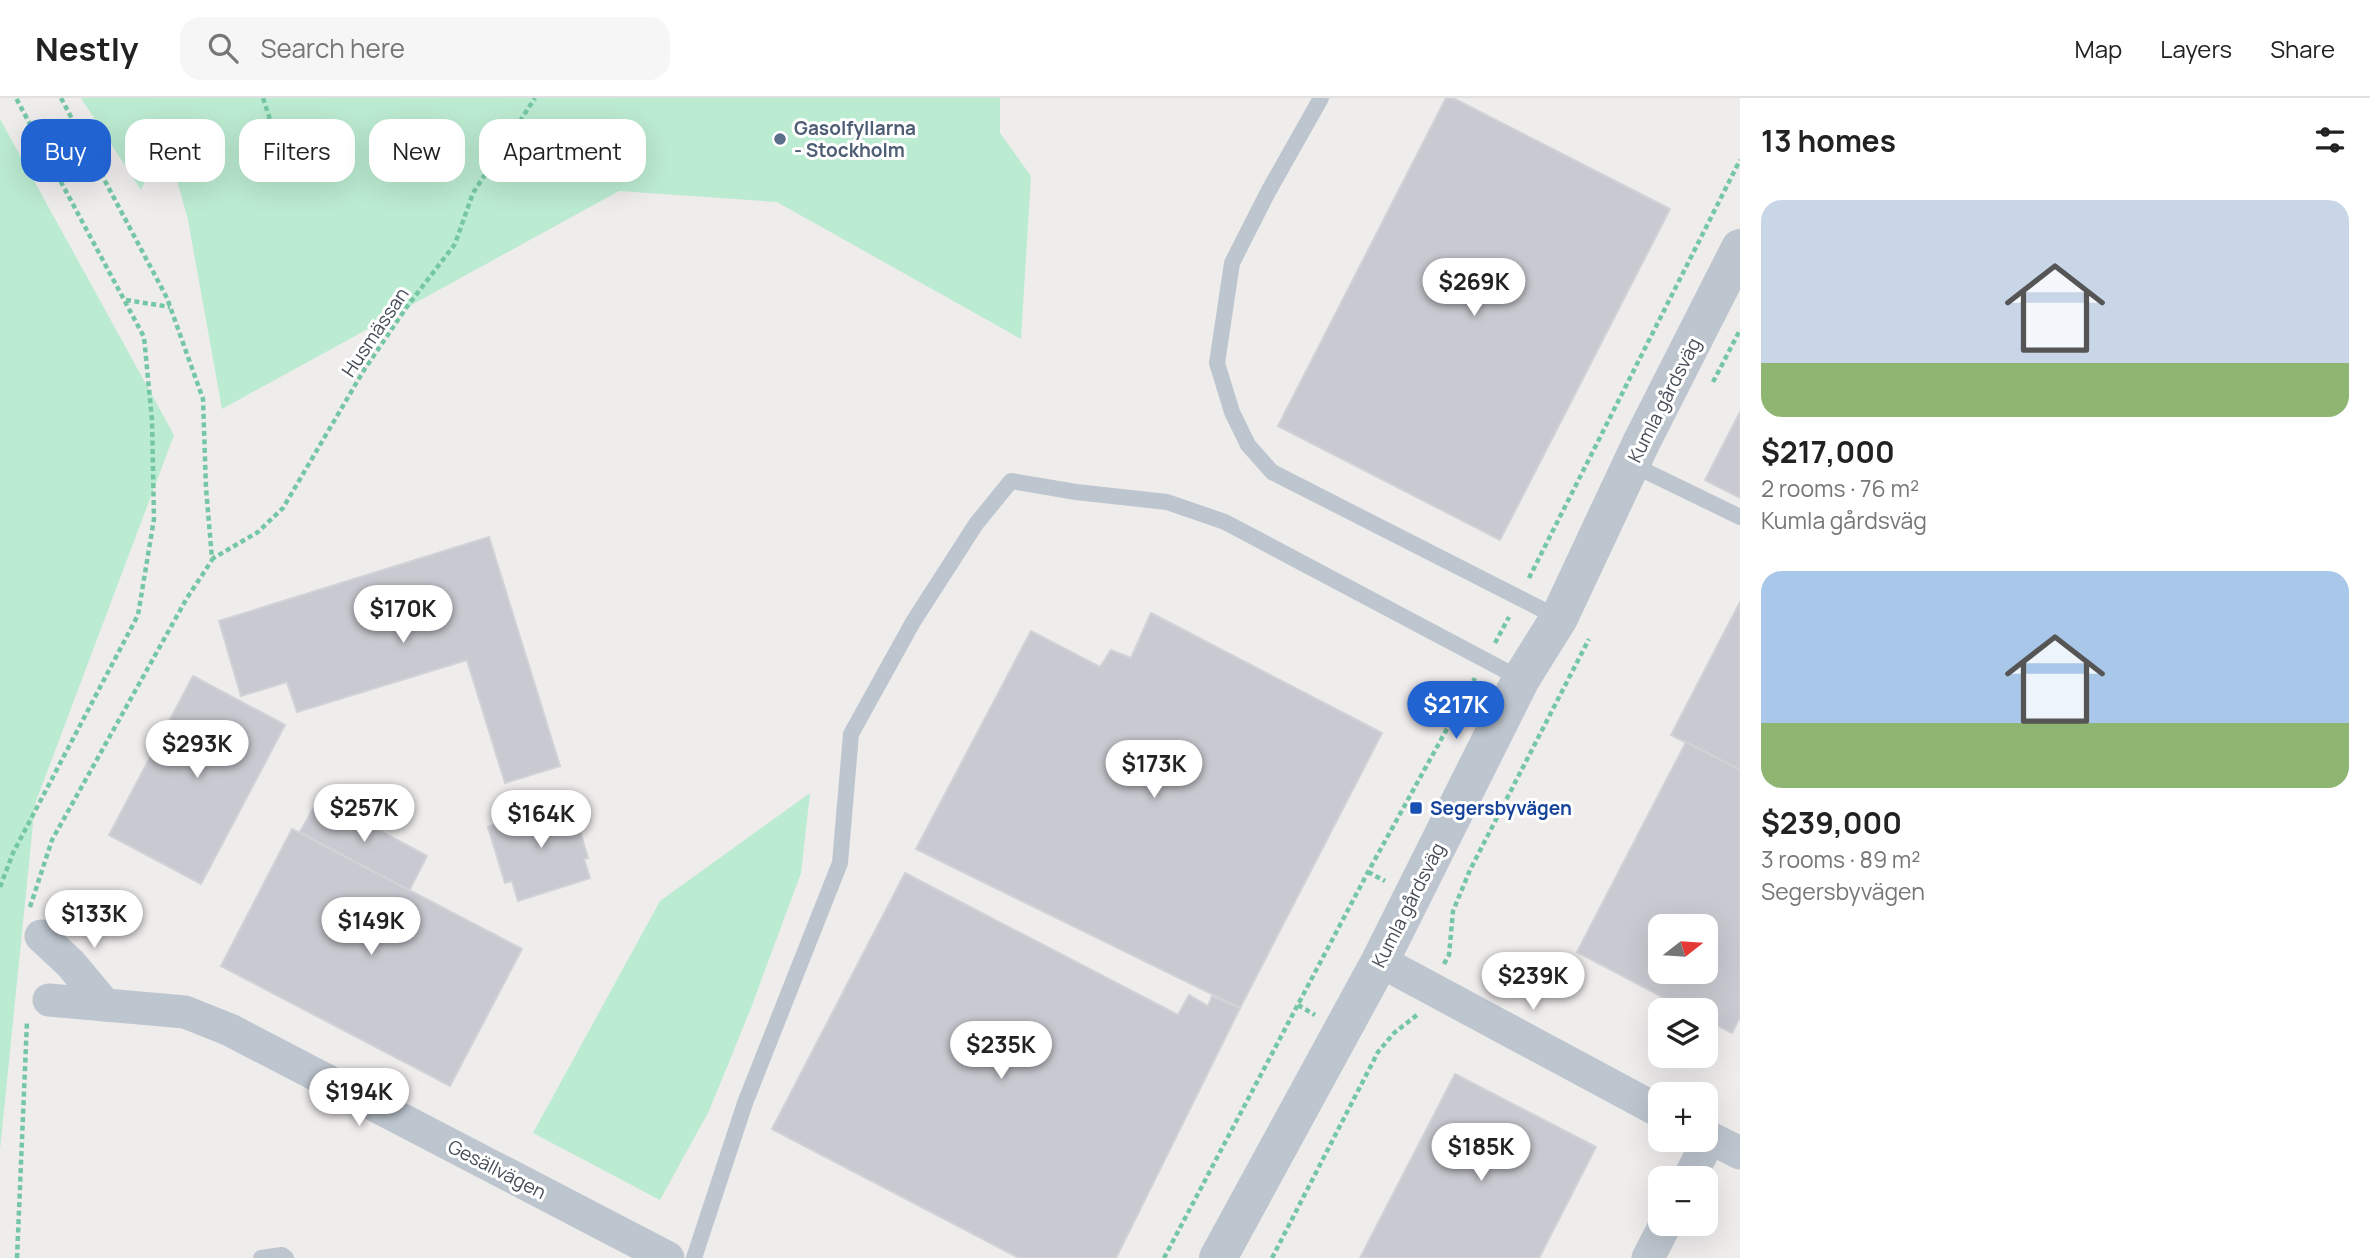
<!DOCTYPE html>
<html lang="en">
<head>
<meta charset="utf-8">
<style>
	:root { --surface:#fff; --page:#f6f6f6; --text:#222; --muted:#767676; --line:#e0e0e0; --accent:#2263d2 }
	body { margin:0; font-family:Manrope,sans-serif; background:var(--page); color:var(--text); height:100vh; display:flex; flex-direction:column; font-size:26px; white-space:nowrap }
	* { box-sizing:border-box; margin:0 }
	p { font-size:23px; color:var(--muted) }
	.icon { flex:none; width:38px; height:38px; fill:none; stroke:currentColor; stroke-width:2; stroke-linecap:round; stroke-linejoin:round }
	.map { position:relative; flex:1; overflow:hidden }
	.panel { display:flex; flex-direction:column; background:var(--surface); width:630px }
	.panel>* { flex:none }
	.guide { position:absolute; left:21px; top:21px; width:665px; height:63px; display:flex; gap:14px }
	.needle { width:46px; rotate:73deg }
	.tools { position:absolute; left:1648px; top:816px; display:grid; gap:14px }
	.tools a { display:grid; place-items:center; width:70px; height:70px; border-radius:14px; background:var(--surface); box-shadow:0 7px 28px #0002; font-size:35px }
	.price { position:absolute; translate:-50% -60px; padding:0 16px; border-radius:24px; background:#fff; color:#222; font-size:23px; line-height:46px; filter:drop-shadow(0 2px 4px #0008) }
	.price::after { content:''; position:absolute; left:50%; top:42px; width:21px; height:16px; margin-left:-10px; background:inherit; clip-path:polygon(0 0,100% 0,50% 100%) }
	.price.on { background:var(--accent); color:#fff }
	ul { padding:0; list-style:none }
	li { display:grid; align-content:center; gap:14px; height:371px; padding:0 21px }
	li span { display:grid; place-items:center; height:217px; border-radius:21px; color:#555 }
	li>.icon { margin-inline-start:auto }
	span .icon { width:126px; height:126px; fill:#fffc; stroke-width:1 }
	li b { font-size:30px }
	h2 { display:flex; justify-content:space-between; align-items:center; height:84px; padding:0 21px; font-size:30px }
	.pill { padding:0 24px; border-radius:21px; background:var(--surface); box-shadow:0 7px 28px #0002; font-size:24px; line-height:63px }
	.pill.on { background:var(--accent); color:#fff }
	header { display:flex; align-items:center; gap:42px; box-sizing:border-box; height:98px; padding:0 35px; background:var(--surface); border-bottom:2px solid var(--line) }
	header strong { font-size:33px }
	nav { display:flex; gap:38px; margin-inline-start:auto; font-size:24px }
	.search { width:490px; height:63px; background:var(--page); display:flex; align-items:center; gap:18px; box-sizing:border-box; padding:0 24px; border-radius:21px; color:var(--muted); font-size:26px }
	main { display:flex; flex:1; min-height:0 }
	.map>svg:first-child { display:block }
	.green { fill:#bbebd1 }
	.building { fill:#c9cad1; stroke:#d0d2d7; stroke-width:2; fill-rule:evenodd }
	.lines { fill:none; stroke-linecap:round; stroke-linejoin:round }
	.path { stroke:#75c7a4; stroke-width:4.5; stroke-dasharray:5 3.5; stroke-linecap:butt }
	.service { stroke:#bdc5ce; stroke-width:16 }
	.minor { stroke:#bdc5ce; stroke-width:33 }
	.tertiary { stroke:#bdc5ce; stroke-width:38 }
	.service-dot { fill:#5c6f8a; stroke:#fff; stroke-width:2.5 }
	.transit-dot { fill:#1a4fb4; stroke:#fff; stroke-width:2.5 }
	.labels { text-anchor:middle; stroke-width:6; stroke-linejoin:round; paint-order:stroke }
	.service-label { font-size:19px; font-weight:bold; fill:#4e5e75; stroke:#fff; text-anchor:start }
	.street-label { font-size:19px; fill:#454e58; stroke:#fff }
	.transit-label { font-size:19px; font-weight:bold; fill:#164399; stroke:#fff; text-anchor:start }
</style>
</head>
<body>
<header>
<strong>Nestly</strong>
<div class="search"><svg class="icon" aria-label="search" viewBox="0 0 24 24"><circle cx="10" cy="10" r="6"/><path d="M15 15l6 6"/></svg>Search here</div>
<nav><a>Map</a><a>Layers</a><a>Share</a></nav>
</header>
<main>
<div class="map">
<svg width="1740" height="1160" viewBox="0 0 1740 1160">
	<rect width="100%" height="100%" fill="#efecec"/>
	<g class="green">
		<path d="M81 0H1000V35L1031 78 1021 241 777 104 619 93 222 311 188 122 165 39 141 92Z"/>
		<path d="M0 21 174 337 35 706 0 1052Z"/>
		<path d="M810 695 801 775 751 910 709 1013 660 1102 533 1035 660 803Z"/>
	</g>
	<g class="building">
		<path d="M1446 0H1453L1670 111 1500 442 1278 328Z"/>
		<path d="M1740 314V400L1705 382Z"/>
		<path d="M489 439 560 668 505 685 467 562 297 614 287 584 241 598 219 523Z"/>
		<path d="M1740 504V672L1671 637Z"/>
		<path d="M1151 515 1382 635 1240 910 916 751 1031 533 1100 569 1111 552 1131 560Z"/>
		<path d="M193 578 285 627 201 786 109 737Z"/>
		<path d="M1686 644 1740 672V919L1732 935 1706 922V912H1687L1577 854ZM1661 828H1706V873H1661Z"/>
		<path d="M319 700 427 758 409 793 300 734Z"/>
		<path d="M571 703 588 760 584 761 590 780 518 803 512 783 505 785 488 729 503 724 502 720 552 705 553 709Z"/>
		<path d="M292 731 522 851 450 988 221 868Z"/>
		<path d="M905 775 1178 917 1189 897 1208 908 1212 898 1240 910 1116 1160H1019L772 1031Z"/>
		<path d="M1455 976 1596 1049 1539 1160H1360Z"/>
	</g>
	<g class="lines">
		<g class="path">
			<path d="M61 0 167 200 203 301 206 390 212 461 258 434 283 410 364 272 406 210 455 146 473 95 535 0"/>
			<path d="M263 0 275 37"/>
			<path d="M126 202 170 209"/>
			<path d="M1713 284 1740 232"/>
			<path d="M1529 480 1740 62"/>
			<path d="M1495 545 1509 519"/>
			<path d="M1368 774 1385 783"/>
			<path d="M0 789 13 755 138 517 154 421 152 322 144 239 16 0"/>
			<path d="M30 809 52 742 187 500 212 462"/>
			<path d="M1444 866 1449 857 1453 813 1470 772 1589 541"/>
			<path d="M1298 907 1315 917"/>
			<path d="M17 1160 27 923"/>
			<path d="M1164 1160 1368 774 1475 580"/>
			<path d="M1272 1160 1378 954 1394 935 1417 917"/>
		</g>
		<g class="service">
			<path d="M1321 0 1268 94 1232 165 1217 265 1232 314 1248 347 1272 374 1559 520"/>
			<path d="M1631 366 1740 419"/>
			<path d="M261 1160 282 1157 286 1160"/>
			<path d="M694 1160 745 1005 840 765 851 636 913 524 976 426 1011 383 1076 394 1167 404 1225 424 1521 581"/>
		</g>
		<g class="minor">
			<path d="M41 838 71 866 105 907"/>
			<path d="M1380 863 1661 1014"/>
			<path d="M49 902 185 914 230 932 668 1160"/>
			<path d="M1706 1038 1740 1055"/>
			<path d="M1689 1080 1710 1040"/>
			<path d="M1648 1160 1666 1125"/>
		</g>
		<path class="tertiary" d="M1218 1160 1380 863 1521 581 1559 520 1642 343 1740 150"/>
	</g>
	<circle class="service-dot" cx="780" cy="41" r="7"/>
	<rect class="transit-dot" x="1409" y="703" width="14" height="14" rx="3.5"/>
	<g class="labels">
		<g class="service-label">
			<text x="794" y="37">Gasolfyllarna<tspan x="794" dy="22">- Stockholm</tspan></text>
		</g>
		<g class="street-label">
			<text transform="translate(375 234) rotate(-56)" y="7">Husmässan</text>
			<text transform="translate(1664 302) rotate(-63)" y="7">Kumla gårdsväg</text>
			<text transform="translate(1408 807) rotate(-63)" y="7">Kumla gårdsväg</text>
			<text transform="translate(497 1071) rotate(27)" y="7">Gesällvägen</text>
		</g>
		<g class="transit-label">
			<text x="1430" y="717">Segersbyvägen</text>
		</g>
	</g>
</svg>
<div class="tools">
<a><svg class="needle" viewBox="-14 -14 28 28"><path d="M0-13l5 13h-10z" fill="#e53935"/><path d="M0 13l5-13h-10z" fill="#767676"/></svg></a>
<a><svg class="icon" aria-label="layers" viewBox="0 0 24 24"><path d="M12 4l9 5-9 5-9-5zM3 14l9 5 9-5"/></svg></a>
<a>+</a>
<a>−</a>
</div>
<b class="price" style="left:1474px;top:220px">$269K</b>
<b class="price" style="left:403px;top:547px">$170K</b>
<b class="price on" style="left:1456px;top:643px">$217K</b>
<b class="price" style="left:197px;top:682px">$293K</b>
<b class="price" style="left:1154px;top:702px">$173K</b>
<b class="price" style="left:364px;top:746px">$257K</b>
<b class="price" style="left:541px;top:752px">$164K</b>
<b class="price" style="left:94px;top:852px">$133K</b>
<b class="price" style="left:371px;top:859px">$149K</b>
<b class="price" style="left:1533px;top:914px">$239K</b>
<b class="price" style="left:1001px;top:983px">$235K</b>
<b class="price" style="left:359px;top:1030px">$194K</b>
<b class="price" style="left:1481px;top:1085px">$185K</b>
<div class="guide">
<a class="pill on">Buy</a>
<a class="pill">Rent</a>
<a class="pill">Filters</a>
<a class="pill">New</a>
<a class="pill">Apartment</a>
</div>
</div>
<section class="panel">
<h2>13 homes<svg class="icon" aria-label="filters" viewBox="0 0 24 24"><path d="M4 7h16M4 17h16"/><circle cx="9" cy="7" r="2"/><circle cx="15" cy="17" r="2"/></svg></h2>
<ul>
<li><span style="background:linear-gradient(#c9d6e8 75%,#8fb573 0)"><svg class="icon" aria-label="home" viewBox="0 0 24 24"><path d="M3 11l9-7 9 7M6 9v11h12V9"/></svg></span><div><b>$217,000</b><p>2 rooms · 76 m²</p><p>Kumla gårdsväg</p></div></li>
<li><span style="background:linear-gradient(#a9c7e8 70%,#8fb573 0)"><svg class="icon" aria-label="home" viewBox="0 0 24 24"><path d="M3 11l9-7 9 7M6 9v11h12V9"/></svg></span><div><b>$239,000</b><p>3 rooms · 89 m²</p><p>Segersbyvägen</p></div></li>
</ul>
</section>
</main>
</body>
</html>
